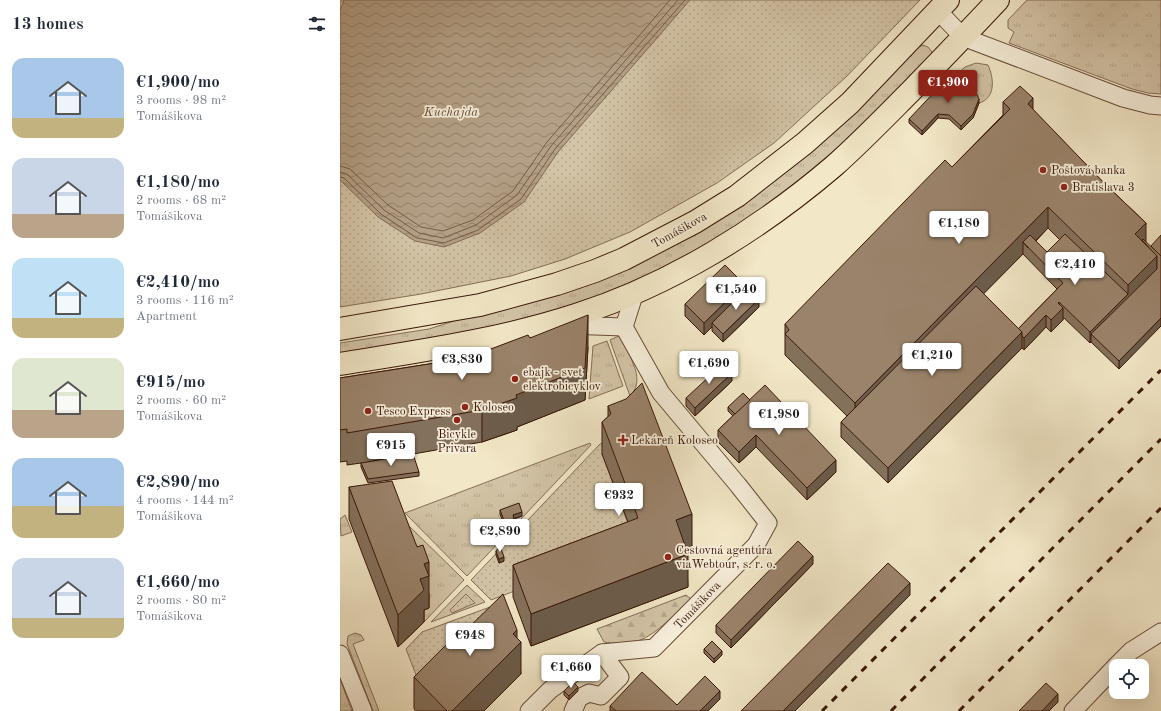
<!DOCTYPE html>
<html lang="en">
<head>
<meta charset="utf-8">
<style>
	:root { --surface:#fff; --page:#f2f2f3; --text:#1f2937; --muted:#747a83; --accent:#8f2418 }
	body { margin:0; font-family:"Old Standard TT",serif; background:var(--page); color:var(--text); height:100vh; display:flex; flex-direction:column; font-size:15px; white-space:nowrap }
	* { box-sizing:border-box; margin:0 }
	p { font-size:13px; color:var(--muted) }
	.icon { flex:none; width:22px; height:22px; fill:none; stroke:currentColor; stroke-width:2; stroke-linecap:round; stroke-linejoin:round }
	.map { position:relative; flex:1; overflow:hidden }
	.panel { display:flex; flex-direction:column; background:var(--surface); width:340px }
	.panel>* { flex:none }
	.tools { position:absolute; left:769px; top:659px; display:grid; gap:8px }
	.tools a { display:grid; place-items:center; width:40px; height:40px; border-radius:8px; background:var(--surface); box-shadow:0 4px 16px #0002; font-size:20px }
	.price { position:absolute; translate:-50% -34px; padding:0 9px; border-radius:4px; background:#fff; color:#222; font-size:13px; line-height:26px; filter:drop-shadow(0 1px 2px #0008) }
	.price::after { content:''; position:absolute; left:50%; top:24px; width:12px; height:9px; margin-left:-6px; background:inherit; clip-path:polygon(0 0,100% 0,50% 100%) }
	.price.on { background:var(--accent); color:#fff }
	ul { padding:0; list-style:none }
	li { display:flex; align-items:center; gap:12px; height:100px; padding:0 12px }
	li span { display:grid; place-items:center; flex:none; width:112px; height:80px; border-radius:12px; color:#555 }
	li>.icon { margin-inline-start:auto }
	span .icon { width:48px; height:48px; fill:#fffc; stroke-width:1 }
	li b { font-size:17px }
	h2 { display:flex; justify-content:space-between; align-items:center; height:48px; padding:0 12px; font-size:17px }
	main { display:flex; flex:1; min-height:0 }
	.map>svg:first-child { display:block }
	.grass { fill:url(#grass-tufts); stroke:#866e58 }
	.forest { fill:url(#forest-firs); stroke:#866e58 }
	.park { fill:url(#park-dots); stroke:#866e58 }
	.water { fill:url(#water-waves); stroke:#836954 }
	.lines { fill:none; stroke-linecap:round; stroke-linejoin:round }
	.shore { stroke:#765c47; stroke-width:1 }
	.minor-casing { stroke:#684b38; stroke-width:19 }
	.major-casing { stroke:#3a1708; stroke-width:24 }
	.minor { stroke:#f7efdb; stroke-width:17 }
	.major { stroke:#f2e7c7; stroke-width:22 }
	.rail { stroke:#3a1708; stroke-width:3; stroke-dasharray:7 7; stroke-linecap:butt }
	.wall { fill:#84715c; stroke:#3a1708; fill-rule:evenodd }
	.shaded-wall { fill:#6c5c4b; stroke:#3a1708 }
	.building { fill:#9a836b; stroke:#3a1708 }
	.poi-dot { fill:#8f2418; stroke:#f7efdb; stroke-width:1.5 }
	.labels { text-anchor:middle; stroke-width:3.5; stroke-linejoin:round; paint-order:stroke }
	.poi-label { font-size:12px; fill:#3a1708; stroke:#f7efdb; text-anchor:start }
	.street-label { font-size:12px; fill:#3a1708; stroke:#f7efdb }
	.water-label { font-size:13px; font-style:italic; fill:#6a4e3a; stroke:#f7efdb }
</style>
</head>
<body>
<main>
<section class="panel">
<h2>13 homes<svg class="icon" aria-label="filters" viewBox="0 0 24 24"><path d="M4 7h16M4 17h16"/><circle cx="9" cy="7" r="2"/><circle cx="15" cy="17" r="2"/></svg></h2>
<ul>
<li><span style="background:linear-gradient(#a9c7e8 75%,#c2b280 0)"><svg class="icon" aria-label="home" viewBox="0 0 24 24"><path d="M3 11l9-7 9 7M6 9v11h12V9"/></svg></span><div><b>€1,900/mo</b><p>3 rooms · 98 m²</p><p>Tomášikova</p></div></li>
<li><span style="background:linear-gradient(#c9d6e8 70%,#b9a48a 0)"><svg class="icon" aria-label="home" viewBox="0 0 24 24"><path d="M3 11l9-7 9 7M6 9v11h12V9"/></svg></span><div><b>€1,180/mo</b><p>2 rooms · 68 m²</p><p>Tomášikova</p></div></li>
<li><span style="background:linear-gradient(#bfe0f5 75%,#c2b280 0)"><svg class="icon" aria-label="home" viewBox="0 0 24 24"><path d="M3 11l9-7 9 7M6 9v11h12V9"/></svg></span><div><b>€2,410/mo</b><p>3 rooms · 116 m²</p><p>Apartment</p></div></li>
<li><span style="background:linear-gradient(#dfe7d0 65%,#b9a48a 0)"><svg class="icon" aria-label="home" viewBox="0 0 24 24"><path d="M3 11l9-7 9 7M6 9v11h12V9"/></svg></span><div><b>€915/mo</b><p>2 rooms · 60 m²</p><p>Tomášikova</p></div></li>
<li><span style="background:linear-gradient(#a9c7e8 60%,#c2b280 0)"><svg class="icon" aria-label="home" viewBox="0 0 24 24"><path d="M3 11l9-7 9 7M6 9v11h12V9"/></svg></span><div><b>€2,890/mo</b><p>4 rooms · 144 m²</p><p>Tomášikova</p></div></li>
<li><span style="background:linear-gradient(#c9d6e8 75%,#c2b280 0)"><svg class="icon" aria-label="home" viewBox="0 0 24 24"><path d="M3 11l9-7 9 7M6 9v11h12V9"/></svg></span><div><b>€1,660/mo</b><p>2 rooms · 80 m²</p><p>Tomášikova</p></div></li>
</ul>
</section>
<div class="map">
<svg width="821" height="711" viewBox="0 0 821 711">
	<defs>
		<pattern id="grass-tufts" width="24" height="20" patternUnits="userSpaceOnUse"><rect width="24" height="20" fill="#d3c4a7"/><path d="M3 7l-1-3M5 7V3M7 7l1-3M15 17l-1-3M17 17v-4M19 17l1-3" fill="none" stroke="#b6a88e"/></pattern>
		<pattern id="forest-firs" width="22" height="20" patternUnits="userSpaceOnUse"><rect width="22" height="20" fill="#d3c4a7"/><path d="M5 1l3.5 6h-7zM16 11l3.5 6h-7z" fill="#b6a88e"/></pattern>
		<pattern id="park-dots" width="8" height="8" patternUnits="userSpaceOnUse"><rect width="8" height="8" fill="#d3c4a7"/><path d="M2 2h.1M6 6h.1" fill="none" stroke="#b6a88e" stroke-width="1.8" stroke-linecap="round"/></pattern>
		<pattern id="water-waves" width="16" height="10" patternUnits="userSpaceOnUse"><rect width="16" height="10" fill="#b3a086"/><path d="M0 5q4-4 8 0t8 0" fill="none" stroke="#93816c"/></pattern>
	</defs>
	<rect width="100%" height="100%" fill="#f2e7c7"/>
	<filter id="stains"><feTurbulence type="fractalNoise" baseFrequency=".005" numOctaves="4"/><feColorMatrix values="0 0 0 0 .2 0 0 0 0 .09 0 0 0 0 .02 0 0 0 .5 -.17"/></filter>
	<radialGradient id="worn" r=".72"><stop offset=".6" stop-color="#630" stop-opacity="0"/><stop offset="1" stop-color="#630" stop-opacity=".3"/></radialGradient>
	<g class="grass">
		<path d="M687 0H821V94L808 93 792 89 669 43 674 32 668 28V20Z"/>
		<path d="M583 45 588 47 592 52 590 59 483 163 431 205 343 259 279 288 209 316 0 356V343L89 329 132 315 320 250 578 47Z"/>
		<path d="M636 63 648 65C654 78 656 98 639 103H640L601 89 625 67Z"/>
		<path d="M279 336C284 342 286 349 290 356 296 370 302 383 290 396L270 340Z"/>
		<path d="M267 341 283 386 249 399 253 346Z"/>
		<path d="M250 443 251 445 127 576 65 513Z"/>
		<path d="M5 515 12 532 1 536 0 519Z"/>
		<path d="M64 521 124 580 84 622 80 612 84 597 89 594Z"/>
		<path d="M127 585 145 602 91 622Z"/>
		<path d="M15 633 21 635 24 640 13 644 39 711H33L7 644 8 636Z"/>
		<path d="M0 679 12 711H0Z"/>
	</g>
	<path class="forest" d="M346 595 351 599C336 612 318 634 298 641 290 643 272 644 264 642L257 629Z"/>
	<g class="park">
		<path d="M0 0H580L507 76 434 143 377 183 290 232 225 259 171 276 81 294 0 307Z"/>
		<path d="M268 438 271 446 262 454 296 545 151 600 131 580 259 445Z"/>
		<path d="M126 594 135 603 112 613 110 610Z"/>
		<path d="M150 607 85 698 66 649 82 632Z"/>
	</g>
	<path class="water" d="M4 0H350L218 152 184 202 140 233 104 247 75 241 38 217 0 180V11Z"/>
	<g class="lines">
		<g class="shore">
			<path d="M0 166 10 169 48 205 81 227 103 231 133 220 173 191 207 142 330 0"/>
			<path d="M0 172 8 175 44 210 79 233 103 238 136 225 177 195 211 146 338 0"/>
			<path d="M0 177 4 178 41 214 77 238 104 243 138 230 181 199 215 149 345 0"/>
		</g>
		<defs>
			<g id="minor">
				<path d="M598 11 623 37 783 98 810 105 821 106"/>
				<path d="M225 325 284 327"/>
				<path d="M0 654 23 711"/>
				<path d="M776 666 791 651 821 632"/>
				<path d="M189 711 210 690 262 653 314 648 416 545 428 523 398 485 321 393 284 327 295 292"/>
				<path d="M233 711 239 698 249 693 261 696 280 677 262 653"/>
				<path d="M733 711 776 666"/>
			</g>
			<g id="major">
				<path d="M0 329 140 305 217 284 255 271 284 259 355 222 397 196 465 143 510 103 608 0"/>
				<path d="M0 364C80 351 159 340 236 315 330 285 419 230 494 166 521 142 546 116 572 90 601 60 630 30 658 0"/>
			</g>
		</defs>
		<use href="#minor" class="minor-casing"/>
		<use href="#major" class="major-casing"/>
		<use href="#minor" class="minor"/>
		<use href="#major" class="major"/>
		<g class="rail">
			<path d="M482 711 821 370"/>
			<path d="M551 711 821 439"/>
			<path d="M619 711 821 508"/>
		</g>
	</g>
	<g class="wall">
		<path d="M663 102 693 110 765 184 806 223 779 369 751 342 750 343 723 317V320L711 332 706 327 684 350 682 348 548 483 501 437V422L507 416 445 355V324L612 167 663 115ZM708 228 720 240 707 252 696 241ZM683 254 717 289 678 329 643 294Z"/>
		<path d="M639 103 633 118 621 130 609 119 598 118 582 135 569 123V119Z"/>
		<path d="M404 291 419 307 383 342 372 331V327L364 335 345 316V304Z"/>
		<path d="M190 338 248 347 245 400 177 427V430L142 442 33 461 79 472V476L28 483 21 467V463L7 465V461L0 462V378L127 358Z"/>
		<path d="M392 381 355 416 346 406V398Z"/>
		<path d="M410 400 496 472 467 500 416 447 399 463 378 442V430L393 416 388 411V407Z"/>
		<path d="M268 406 352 546 346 549 348 587 191 646 173 597V565L288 522 262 454V422L268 417Z"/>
		<path d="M9 487 89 594V608L84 610V622L58 647 9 519Z"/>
		<path d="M160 510 182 516 174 519V524L165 527 160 514Z"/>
		<path d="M156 551 164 561 159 563 156 555Z"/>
		<path d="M473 564 391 648 376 633V625Z"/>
		<path d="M118 638H177L181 674 144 711H76L74 709V677Z"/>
		<path d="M364 649 382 655 374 663 364 653Z"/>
		<path d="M224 691H238L229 700 224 695Z"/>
		<path d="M380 699 368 711H270V706L337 705Z"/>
	</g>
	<g class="shaded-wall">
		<path d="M693 98V119L688 104Z"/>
		<path d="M639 99V103L633 118 621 130V126Z"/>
		<path d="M598 114V118L582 135V131Z"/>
		<path d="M708 207V228L688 248 683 242V254L515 424V403Z"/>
		<path d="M806 223V245L795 234Z"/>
		<path d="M817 256V277L751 334V342L750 343V332L788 294V285Z"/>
		<path d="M404 284V296L372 323V327L364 335V323Z"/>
		<path d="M419 299V307L383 342V334Z"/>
		<path d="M719 302V312L723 308V320L711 332V320L718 303Z"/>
		<path d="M248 315V347L245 400 177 427V430L142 442V410Z"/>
		<path d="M706 315V327L684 350V338Z"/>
		<path d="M821 318V326L779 369V361Z"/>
		<path d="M682 332V348L548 483V468Z"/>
		<path d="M392 373V381L355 416V408Z"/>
		<path d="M416 435V447L399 463V452Z"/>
		<path d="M496 460V472L467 500V488Z"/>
		<path d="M182 512V516L173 519V515Z"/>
		<path d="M352 514V546L336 552V520Z"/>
		<path d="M174 520V524L165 527V523Z"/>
		<path d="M348 554V587L191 646V614Z"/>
		<path d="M473 556V564L391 648V640Z"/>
		<path d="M164 557V561L159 563V559Z"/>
		<path d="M89 562V608L84 610V622L58 647V615L80 579 84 564Z"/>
		<path d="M570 583V595L455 711H443Z"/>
		<path d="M177 630V646L181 642V674L144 711H112L173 634Z"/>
		<path d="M382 651V655L374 663V659Z"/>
		<path d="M238 687V691L229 700V696Z"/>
		<path d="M380 691V699L368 711H360Z"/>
		<path d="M718 694V702L709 711H702Z"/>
	</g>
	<g class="building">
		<path d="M616 78 632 84 639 99 633 114 621 126 609 115 598 114 582 131 569 119 601 85Z"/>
		<path d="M680 86 693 98 688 104 765 184 806 223 795 234 817 256 788 285 708 207 515 403 445 334 449 330 445 324 605 160 612 167 670 109 663 102Z"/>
		<path d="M725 234 788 294 750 332 719 302 718 303 723 308 711 320 706 315 684 338 682 336V332L678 329 723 283 683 242 690 235 707 252Z"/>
		<path d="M821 235V256L811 246Z"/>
		<path d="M803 239 821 256V318L779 361 751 334 817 269V256L802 240Z"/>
		<path d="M385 265 404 284 364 323 345 304Z"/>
		<path d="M636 286 682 332 548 468 501 422Z"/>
		<path d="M408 287 419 299 383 334 372 323Z"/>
		<path d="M248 315 245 368 176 395 177 398 142 410 7 433V429L0 430V378L127 358 188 335 190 338Z"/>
		<path d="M385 362 392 373 355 408 346 398Z"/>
		<path d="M302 383 352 514 336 520 348 554 191 614 173 565 298 518 262 422 271 414 268 406 286 399Z"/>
		<path d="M425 385 496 460 467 488 416 435 399 452 378 430Z"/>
		<path d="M403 393 410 400 395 414 388 407Z"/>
		<path d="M73 454 79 472 28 479 21 463Z"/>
		<path d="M52 481 77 547 83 545 89 562 84 564 89 576 80 579 84 590 58 615 9 487Z"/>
		<path d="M179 503 182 512 173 515 174 520 165 523 160 510Z"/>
		<path d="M458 541 473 556 391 640 376 625Z"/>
		<path d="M160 546 164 557 159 559 156 551Z"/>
		<path d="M548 563 570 583 443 711H401Z"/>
		<path d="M163 594 177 630 173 634 181 642 112 711H107L74 677 116 635 118 638Z"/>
		<path d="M372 641 382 651 374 659 364 649Z"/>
		<path d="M302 672 337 705 365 676 380 691 360 711H276L270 706Z"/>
		<path d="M233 682 238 687 229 696 224 691Z"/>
		<path d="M706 683 718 694 702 711H679Z"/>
	</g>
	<g class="poi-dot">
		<circle cx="703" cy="170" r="4"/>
		<circle cx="724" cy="187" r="4"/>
		<circle cx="175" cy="379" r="4"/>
		<circle cx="125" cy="407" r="4"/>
		<circle cx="28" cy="411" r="4"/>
		<circle cx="117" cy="420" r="4"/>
		<path d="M281 434h4v4h4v4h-4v4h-4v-4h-4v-4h4z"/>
		<circle cx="328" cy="557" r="4"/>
	</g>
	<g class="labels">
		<g class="poi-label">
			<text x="711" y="174">Poštová banka</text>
			<text x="732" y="191">Bratislava 3</text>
			<text x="183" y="376">ebajk - svet<tspan x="183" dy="14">elektrobicyklov</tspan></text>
			<text x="133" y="411">Koloseo</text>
			<text x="36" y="415">Tesco Express</text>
			<text x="117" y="438" text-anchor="middle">Bicykle<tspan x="117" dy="14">Privara</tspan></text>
			<text x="291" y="444">Lekáreň Koloseo</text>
			<text x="336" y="554">Cestovná agentúra<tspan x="336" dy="14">viaWebtour, s. r. o.</tspan></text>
		</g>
		<g class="street-label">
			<text transform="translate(339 230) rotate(-29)" y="4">Tomášikova</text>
			<text transform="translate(357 605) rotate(-46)" y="4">Tomášikova</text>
		</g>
		<g class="water-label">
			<text x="111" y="116">Kuchajda</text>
		</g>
	</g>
	<rect width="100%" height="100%" filter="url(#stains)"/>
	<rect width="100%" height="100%" fill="url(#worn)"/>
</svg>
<div class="tools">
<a><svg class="icon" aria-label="locate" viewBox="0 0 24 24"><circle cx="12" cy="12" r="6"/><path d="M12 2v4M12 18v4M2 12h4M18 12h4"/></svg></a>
</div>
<b class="price on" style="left:608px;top:104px">€1,900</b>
<b class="price" style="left:619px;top:245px">€1,180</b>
<b class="price" style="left:735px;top:286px">€2,410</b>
<b class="price" style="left:396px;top:311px">€1,540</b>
<b class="price" style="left:592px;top:377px">€1,210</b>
<b class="price" style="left:122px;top:381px">€3,830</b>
<b class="price" style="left:369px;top:385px">€1,690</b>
<b class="price" style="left:439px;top:436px">€1,980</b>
<b class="price" style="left:51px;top:467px">€915</b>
<b class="price" style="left:279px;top:517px">€932</b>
<b class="price" style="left:160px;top:553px">€2,890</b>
<b class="price" style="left:130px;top:657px">€948</b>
<b class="price" style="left:231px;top:689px">€1,660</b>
</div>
</main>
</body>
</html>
